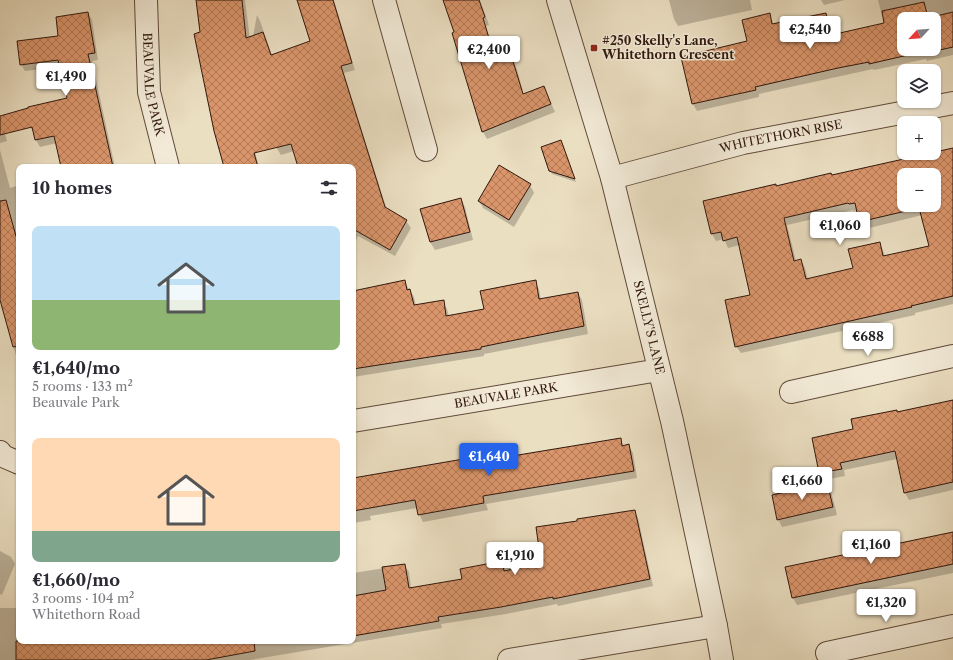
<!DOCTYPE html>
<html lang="en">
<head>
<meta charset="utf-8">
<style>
	:root { --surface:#fff; --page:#f7f7f7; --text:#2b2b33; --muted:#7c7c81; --accent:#2563eb }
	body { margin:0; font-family:"Libre Caslon Text",serif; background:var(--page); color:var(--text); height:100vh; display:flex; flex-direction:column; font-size:15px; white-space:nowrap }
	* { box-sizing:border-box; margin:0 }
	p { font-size:13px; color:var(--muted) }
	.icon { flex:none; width:22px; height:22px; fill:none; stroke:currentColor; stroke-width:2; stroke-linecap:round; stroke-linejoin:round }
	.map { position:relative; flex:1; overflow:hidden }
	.sheet { position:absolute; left:16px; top:164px; width:340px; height:480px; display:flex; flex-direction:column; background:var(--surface); border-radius:8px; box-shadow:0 1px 3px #0004 }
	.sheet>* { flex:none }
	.needle { width:26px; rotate:244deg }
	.tools { position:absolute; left:897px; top:12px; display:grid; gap:8px }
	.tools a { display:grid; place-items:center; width:44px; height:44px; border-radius:8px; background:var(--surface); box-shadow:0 1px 3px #0004; font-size:20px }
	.price { position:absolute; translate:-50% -34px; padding:0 9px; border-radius:4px; background:#fff; color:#222; font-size:13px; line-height:26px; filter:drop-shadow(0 1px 2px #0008) }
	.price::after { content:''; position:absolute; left:50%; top:24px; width:12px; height:9px; margin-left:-6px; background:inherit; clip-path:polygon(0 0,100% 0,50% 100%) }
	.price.active { background:var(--accent); color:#fff }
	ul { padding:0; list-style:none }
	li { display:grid; align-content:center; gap:8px; height:212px; padding:0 16px }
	li span { display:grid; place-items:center; height:124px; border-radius:8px; color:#555 }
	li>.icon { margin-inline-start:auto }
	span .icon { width:72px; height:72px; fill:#fffc; stroke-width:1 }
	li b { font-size:17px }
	h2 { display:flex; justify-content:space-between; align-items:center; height:48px; padding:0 16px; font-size:17px }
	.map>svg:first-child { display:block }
	.shadow { fill:#0003; fill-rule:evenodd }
	.building { fill:url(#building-cross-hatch); stroke:#31180d; fill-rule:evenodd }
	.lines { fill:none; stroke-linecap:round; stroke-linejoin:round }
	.minor-casing { stroke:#604a3a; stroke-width:24 }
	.tertiary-casing { stroke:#604a3a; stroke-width:24 }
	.minor { stroke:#f2ead7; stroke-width:22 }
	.tertiary { stroke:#f2ead7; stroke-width:22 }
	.poi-dot { fill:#8f2418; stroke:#f2ead7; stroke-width:1.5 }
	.labels { text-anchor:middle; stroke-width:3; stroke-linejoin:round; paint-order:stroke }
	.poi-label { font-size:12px; font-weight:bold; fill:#31180d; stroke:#f2ead7; text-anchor:start }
	.street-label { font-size:12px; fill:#31180d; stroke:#f2ead7 }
</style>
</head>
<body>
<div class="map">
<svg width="953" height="660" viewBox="0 0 953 660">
	<defs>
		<pattern id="building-cross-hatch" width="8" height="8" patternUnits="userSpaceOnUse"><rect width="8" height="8" fill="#da956b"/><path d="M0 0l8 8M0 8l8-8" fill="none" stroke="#b17956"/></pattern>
	</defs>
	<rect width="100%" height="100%" fill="#ebdfc2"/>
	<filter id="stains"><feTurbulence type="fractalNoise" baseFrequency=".005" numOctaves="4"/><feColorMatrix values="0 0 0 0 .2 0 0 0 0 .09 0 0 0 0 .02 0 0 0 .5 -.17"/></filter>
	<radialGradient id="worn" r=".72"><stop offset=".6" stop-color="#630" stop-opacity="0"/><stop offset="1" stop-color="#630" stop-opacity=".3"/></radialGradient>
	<g class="shadow">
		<path d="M197 0H245L251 47 257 15 260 21 272 55 311 42 299 0H334L355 70 344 73 387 210 406 221 411 228 395 256 358 236 355 242 353 241V167H299L294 151 281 155 276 147 243 106 259 167H225L201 33Z"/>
		<path d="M444 0H480L489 25 486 26 497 63 511 59 516 66 524 95 544 88 555 112 487 139 483 132 455 33Z"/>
		<path d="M669 0H750L752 10 678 26 674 19Z"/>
		<path d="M821 0H845L824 5Z"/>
		<path d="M878 0H953V55L927 61 926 59 874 70 873 69 759 94V97L697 111 693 104 748 42 769 14 774 25 826 14 830 21 833 36 884 24ZM904 19H934V49H904Z"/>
		<path d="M88 13 92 20 98 60 92 61 115 167H62L57 143 40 147 36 140 35 134 30 127 27 108 68 99 61 67 25 71 21 64 60 37Z"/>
		<path d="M0 115 7 141 0 143Z"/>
		<path d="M562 145 576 182 552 174 550 171Z"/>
		<path d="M953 149V203L935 212 865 229 860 222 857 210 854 211 853 210 787 225 796 261 801 260 805 268 808 280 854 268 879 243 883 250 885 256 953 266V304L915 313V315L741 353 736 346 751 295 740 245 728 248 724 239 716 241 712 234 704 202 832 176ZM904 175H934V205H904Z"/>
		<path d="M0 150 10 188 19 185V366L0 297Z"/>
		<path d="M530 185 534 193 514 227 483 208 479 201Z"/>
		<path d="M461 199 465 207 473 240 435 250 430 242 422 209Z"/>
		<path d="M404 281 414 297 416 306 443 302 447 309 449 316 485 310 535 282 539 289 541 300 578 293 582 300 588 334 484 354V356L353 377V292Z"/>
		<path d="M953 401V490L909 500 905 493 897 459 844 470 845 476 824 480 820 473 813 439 854 430 896 411 897 413Z"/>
		<path d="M620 439 624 446H629L633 453 637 478 486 504 488 510 423 522 419 514 417 508 370 516 371 520 353 523V479L481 457 484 462Z"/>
		<path d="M827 483 831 491 837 515 782 527 778 519Z"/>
		<path d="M634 511 638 518 653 586 558 606 557 604 506 614 441 624 442 628 250 660H0V608H19V641H353V572V573L404 565 409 572 411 588 463 580 501 562 506 571 542 564Z"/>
		<path d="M953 533V573L797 605 793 598 787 568Z"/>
		<path d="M0 551 11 557 15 564 2 595 0 594Z"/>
	</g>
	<g class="building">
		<path d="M196 0H242L246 38 263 32 271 55 310 41 297 0H333L352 63 341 66 385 207 407 220 390 250 353 229V167H298L291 144 254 153 258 167H224L214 131 194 34 200 32Z"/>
		<path d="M443 0H479L485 17 483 18 496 62 512 58 523 94 544 86 551 104 482 132 452 33 454 32Z"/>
		<path d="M924 2 928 18 953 12V47L922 54 921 52 869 64V62L838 68 755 87 756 90 692 104 681 57 747 41 742 20 770 13 772 24 826 13 831 35 884 23 882 11ZM904 19H934V49H904Z"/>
		<path d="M88 12 95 53 88 54 113 167H61L54 136 35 140 32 127 0 135V116L28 108V107L67 98 58 60 20 65 17 41 58 36 56 17Z"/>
		<path d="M561 140 575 179 549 171 541 147Z"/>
		<path d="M953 148V296L911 306 912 307 735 347 725 300 750 295 737 237 723 241 721 232 711 234 703 201 776 184V186L831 173 832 175ZM904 175H934V205H904ZM848 203 849 204 855 203 859 222 919 208 929 246 883 256 880 242 848 249 853 268 806 279 801 259 794 261 784 218Z"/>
		<path d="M499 165 531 184 509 220 478 201Z"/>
		<path d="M461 198 470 232 430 242 420 209Z"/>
		<path d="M6 200 19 247V346L13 347 0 300V201Z"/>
		<path d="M405 280 407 290 410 289 414 305 444 300 446 316 484 309 480 291 536 280 539 299 578 292 584 326 481 347V349L353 369V291Z"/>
		<path d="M953 400V482L904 493 895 451 840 463 842 469 819 473 812 438 853 429 851 419 897 410V412Z"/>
		<path d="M621 438 622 446 629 444 634 471 483 496 484 503 418 515 415 500 353 511V478L481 456 482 461Z"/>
		<path d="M827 482 833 507 777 520 772 495Z"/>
		<path d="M635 510 650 579 553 599V597L501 607 438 617 439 621 353 636V596L386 590 382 567 405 564 409 588 462 579 460 569 502 561 504 571 541 563 536 527 577 521V519Z"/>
		<path d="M953 532V564L792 598 785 567Z"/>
		<path d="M16 641H254L255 651 206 660H16Z"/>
	</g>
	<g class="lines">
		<defs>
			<g id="minor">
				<path id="s1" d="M146 0 149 92 168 167"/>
				<path d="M384 0 426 150"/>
				<path id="s2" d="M612 178 743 143 953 103"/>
				<path d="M791 392 953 356"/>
				<path id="s3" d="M353 421 659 370"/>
				<path d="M0 452 3 456 19 463"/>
				<path d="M827 653 953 626"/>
				<path d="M509 660 716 626"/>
			</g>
			<g id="tertiary">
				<path id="s4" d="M558 0 612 178 672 421 716 626 722 660"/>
			</g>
		</defs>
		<use href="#minor" class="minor-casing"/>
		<use href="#tertiary" class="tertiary-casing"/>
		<use href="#minor" class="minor"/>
		<use href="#tertiary" class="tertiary"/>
	</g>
	<rect class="poi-dot" x="590" y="44" width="8" height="8" rx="2"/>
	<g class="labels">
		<g class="poi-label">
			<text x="602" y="45">#250 Skelly's Lane,<tspan x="602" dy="14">Whitethorn Crescent</tspan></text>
		</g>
		<g class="street-label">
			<text dy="4" stroke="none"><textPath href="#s1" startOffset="85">BEAUVALE PARK</textPath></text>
			<text dy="4" stroke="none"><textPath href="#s2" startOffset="174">WHITETHORN RISE</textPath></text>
			<text dy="4" stroke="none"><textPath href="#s4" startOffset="340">SKELLY'S LANE</textPath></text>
			<text dy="4" stroke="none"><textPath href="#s3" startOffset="155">BEAUVALE PARK</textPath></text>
		</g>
	</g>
	<rect width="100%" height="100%" filter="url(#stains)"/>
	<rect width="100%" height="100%" fill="url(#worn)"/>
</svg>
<div class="tools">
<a><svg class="needle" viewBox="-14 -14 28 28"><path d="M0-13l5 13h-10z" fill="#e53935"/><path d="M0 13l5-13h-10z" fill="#7c7c81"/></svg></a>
<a><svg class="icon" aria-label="layers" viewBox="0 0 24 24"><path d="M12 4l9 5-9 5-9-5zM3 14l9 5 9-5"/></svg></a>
<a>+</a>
<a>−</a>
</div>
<b class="price" style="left:810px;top:50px">€2,540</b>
<b class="price" style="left:489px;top:70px">€2,400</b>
<b class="price" style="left:66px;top:97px">€1,490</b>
<b class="price" style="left:840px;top:246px">€1,060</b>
<b class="price" style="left:868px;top:357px">€688</b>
<b class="price active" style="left:489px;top:477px">€1,640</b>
<b class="price" style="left:802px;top:501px">€1,660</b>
<b class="price" style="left:871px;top:565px">€1,160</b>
<b class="price" style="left:515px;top:576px">€1,910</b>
<b class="price" style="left:886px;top:623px">€1,320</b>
<section class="sheet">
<h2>10 homes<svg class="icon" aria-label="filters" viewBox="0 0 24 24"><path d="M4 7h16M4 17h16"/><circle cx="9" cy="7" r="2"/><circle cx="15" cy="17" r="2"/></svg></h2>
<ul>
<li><span style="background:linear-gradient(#bfe0f5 60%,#8fb573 0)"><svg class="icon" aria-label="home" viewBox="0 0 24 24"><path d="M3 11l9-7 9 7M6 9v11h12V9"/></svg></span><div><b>€1,640/mo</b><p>5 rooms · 133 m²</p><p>Beauvale Park</p></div></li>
<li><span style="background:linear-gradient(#ffd9b3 75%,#7fa58c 0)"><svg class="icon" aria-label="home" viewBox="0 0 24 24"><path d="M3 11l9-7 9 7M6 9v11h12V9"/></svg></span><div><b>€1,660/mo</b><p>3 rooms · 104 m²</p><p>Whitethorn Road</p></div></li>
</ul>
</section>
</div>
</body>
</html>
